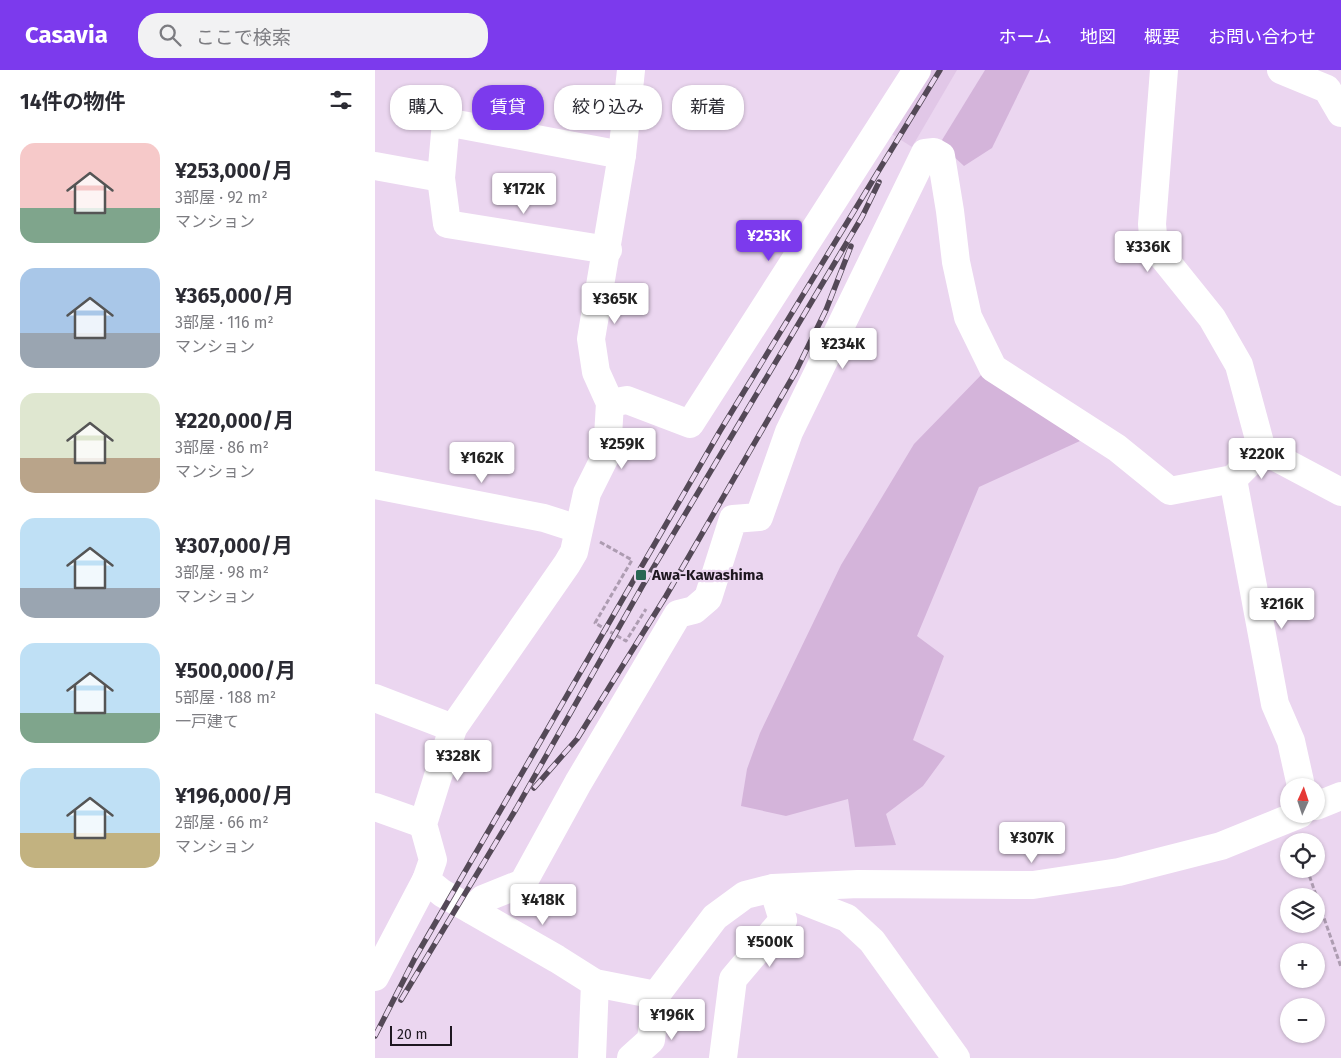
<!DOCTYPE html>
<html lang="ja">
<head>
<meta charset="utf-8">
<style>
	:root { --surface:#fff; --page:#f2f2f3; --text:#2b2b33; --muted:#7c7c81; --accent:#7c3aed }
	body { margin:0; font-family:"Fira Sans","Noto Sans JP",sans-serif; background:var(--page); color:var(--text); height:100vh; display:flex; flex-direction:column; font-size:19px; white-space:nowrap }
	* { box-sizing:border-box; margin:0 }
	p { font-size:16px; color:var(--muted) }
	.icon { flex:none; width:28px; height:28px; fill:none; stroke:currentColor; stroke-width:2; stroke-linecap:round; stroke-linejoin:round }
	.map { position:relative; flex:1; overflow:hidden }
	.drawer { display:flex; flex-direction:column; background:var(--surface); width:375px }
	.drawer>* { flex:none }
	.top-card { position:absolute; left:15px; top:15px; width:475px; height:45px; display:flex; gap:10px }
	.needle { width:32px; rotate:3deg }
	.buttons { position:absolute; left:905px; top:708px; display:grid; gap:10px }
	.buttons a { display:grid; place-items:center; width:45px; height:45px; border-radius:50%; background:var(--surface); box-shadow:0 1px 4px #0004; font-size:25px }
	.scale { position:absolute; left:15px; bottom:12px; width:62px; box-sizing:border-box; padding-left:5px; border:2px solid #1e1720; border-top:0; font-size:14px; line-height:18px; white-space:nowrap; color:#1e1720; -webkit-text-stroke:4px #ebd6f0; paint-order:stroke }
	.price { position:absolute; translate:-50% -42px; padding:0 11px; border-radius:5px; background:#fff; color:#222; font-size:16px; line-height:32px; filter:drop-shadow(0 1px 2px #0008) }
	.price::after { content:''; position:absolute; left:50%; top:30px; width:15px; height:11px; margin-left:-8px; background:inherit; clip-path:polygon(0 0,100% 0,50% 100%) }
	.price.on { background:var(--accent); color:#fff }
	ul { padding:0; list-style:none }
	li { display:flex; align-items:center; gap:15px; height:125px; padding:0 20px }
	li span { display:grid; place-items:center; flex:none; width:140px; height:100px; border-radius:15px; color:#555 }
	li>.icon { margin-inline-start:auto }
	span .icon { width:60px; height:60px; fill:#fffc; stroke-width:1 }
	li b { font-size:21px }
	h2 { display:flex; justify-content:space-between; align-items:center; height:60px; padding:0 20px; font-size:21px }
	.chip { padding:0 18px; border-radius:20px; background:var(--surface); box-shadow:0 1px 4px #0004; font-size:18px; line-height:45px }
	.chip.on { background:var(--accent); color:#fff }
	header { display:flex; align-items:center; gap:30px; box-sizing:border-box; height:70px; padding:0 25px; background:var(--accent); color:#fff }
	header strong { font-size:24px }
	nav { display:flex; gap:28px; margin-inline-start:auto; font-size:18px }
	.search { width:350px; height:45px; background:var(--page); display:flex; align-items:center; gap:12px; box-sizing:border-box; padding:0 18px; border-radius:20px; color:var(--muted); font-size:19px }
	main { display:flex; flex:1; min-height:0 }
	.map>svg:first-child { display:block }
	.built { fill:#e1c7e7 }
	.green { fill:#d4b4da }
	.lines { fill:none; stroke-linecap:round; stroke-linejoin:round }
	.path { stroke:#ad9cb1; stroke-width:3; stroke-dasharray:5 2.5; stroke-linecap:butt }
	.minor { stroke:#fff; stroke-width:28 }
	.major { stroke:#fff; stroke-width:28 }
	.rail-casing { stroke:#544957; stroke-width:5.5 }
	.rail { stroke:#ebd6f0; stroke-width:4; stroke-dasharray:11; stroke-linecap:butt }
	.poi-dot { fill:#286754; stroke:#ebd6f0; stroke-width:2 }
	.labels { text-anchor:middle; stroke-width:4.5; stroke-linejoin:round; paint-order:stroke }
	.poi-label { font-size:15px; font-weight:bold; fill:#1e1720; stroke:#ebd6f0; text-anchor:start }
</style>
</head>
<body>
<header>
<strong>Casavia</strong>
<div class="search"><svg class="icon" aria-label="search" viewBox="0 0 24 24"><circle cx="10" cy="10" r="6"/><path d="M15 15l6 6"/></svg>ここで検索</div>
<nav><a>ホーム</a><a>地図</a><a>概要</a><a>お問い合わせ</a></nav>
</header>
<main>
<section class="drawer">
<h2>14件の物件<svg class="icon" aria-label="filters" viewBox="0 0 24 24"><path d="M4 7h16M4 17h16"/><circle cx="9" cy="7" r="2"/><circle cx="15" cy="17" r="2"/></svg></h2>
<ul>
<li><span style="background:linear-gradient(#f6c9c9 65%,#7fa58c 0)"><svg class="icon" aria-label="home" viewBox="0 0 24 24"><path d="M3 11l9-7 9 7M6 9v11h12V9"/></svg></span><div><b>¥253,000/月</b><p>3部屋 · 92 m²</p><p>マンション</p></div></li>
<li><span style="background:linear-gradient(#a9c7e8 65%,#9aa5b1 0)"><svg class="icon" aria-label="home" viewBox="0 0 24 24"><path d="M3 11l9-7 9 7M6 9v11h12V9"/></svg></span><div><b>¥365,000/月</b><p>3部屋 · 116 m²</p><p>マンション</p></div></li>
<li><span style="background:linear-gradient(#dfe7d0 65%,#b9a48a 0)"><svg class="icon" aria-label="home" viewBox="0 0 24 24"><path d="M3 11l9-7 9 7M6 9v11h12V9"/></svg></span><div><b>¥220,000/月</b><p>3部屋 · 86 m²</p><p>マンション</p></div></li>
<li><span style="background:linear-gradient(#bfe0f5 70%,#9aa5b1 0)"><svg class="icon" aria-label="home" viewBox="0 0 24 24"><path d="M3 11l9-7 9 7M6 9v11h12V9"/></svg></span><div><b>¥307,000/月</b><p>3部屋 · 98 m²</p><p>マンション</p></div></li>
<li><span style="background:linear-gradient(#bfe0f5 70%,#7fa58c 0)"><svg class="icon" aria-label="home" viewBox="0 0 24 24"><path d="M3 11l9-7 9 7M6 9v11h12V9"/></svg></span><div><b>¥500,000/月</b><p>5部屋 · 188 m²</p><p>一戸建て</p></div></li>
<li><span style="background:linear-gradient(#bfe0f5 65%,#c2b280 0)"><svg class="icon" aria-label="home" viewBox="0 0 24 24"><path d="M3 11l9-7 9 7M6 9v11h12V9"/></svg></span><div><b>¥196,000/月</b><p>2部屋 · 66 m²</p><p>マンション</p></div></li>
</ul>
</section>
<div class="map">
<svg width="966" height="988" viewBox="0 0 966 988">
	<rect width="100%" height="100%" fill="#ebd6f0"/>
	<path class="built" d="M554 0H582L537 77 515 63Z"/>
	<g class="green">
		<path d="M610 0H655L617 78 589 96 577 85 567 70Z"/>
		<path d="M610 301 705 371 604 417 542 566 569 586 538 670 570 686 548 716 511 744 521 775 480 777 473 729 411 746 366 736 372 699 385 663 466 495 539 374Z"/>
	</g>
	<g class="lines">
		<g class="path">
			<path d="M225 472 257 490 220 553 251 571 271 539"/>
			<path d="M932 799 966 897"/>
		</g>
		<g class="minor">
			<path d="M256 0 247 85 216 269 221 302 235 333 232 383 212 423 199 482 192 494 78 658 48 754 58 790 51 810 67 823 182 889 220 913 281 925"/>
			<path d="M789 0 777 154 779 176 837 248 864 295 887 380 966 422"/>
			<path d="M906 0 952 19 966 43"/>
			<path d="M0 96 66 108"/>
			<path d="M233 180 72 154 66 108 71 52 247 85"/>
			<path d="M235 333 252 330 315 354 542 0"/>
			<path d="M858 409 900 634 916 671 926 716"/>
			<path d="M0 628 78 658"/>
			<path d="M941 736 966 726"/>
			<path d="M0 737 48 754"/>
			<path d="M406 822 472 848 497 871 581 988"/>
			<path d="M97 840 108 829 148 813 203 713 303 544 319 540 333 528 358 449 384 447 414 362 550 83 559 82 566 86 575 141 581 192 593 247 618 298 742 378 795 421 858 409 887 380"/>
			<path d="M0 907 51 810"/>
			<path d="M217 988 220 913"/>
			<path d="M256 988 276 970 281 925 340 847 370 825 398 818 483 814 658 815 744 802 846 776 925 744"/>
			<path d="M348 988 358 909 408 850 398 818"/>
		</g>
		<path class="major" d="M0 415 169 448 203 459"/>
		<defs>
			<g id="rail">
				<path d="M159 718 202 669 291 526 420 303 451 240 476 176"/>
				<path d="M26 930 141 739 268 515 487 147 504 112"/>
				<path d="M0 966 40 888 345 361 565 0"/>
			</g>
		</defs>
		<use href="#rail" class="rail-casing"/>
		<use href="#rail" class="rail"/>
	</g>
	<rect class="poi-dot" x="260" y="499" width="12" height="12" rx="2.5"/>
	<g class="labels">
		<g class="poi-label">
			<text x="277" y="510">Awa-Kawashima</text>
		</g>
	</g>
</svg>
<div class="buttons">
<a><svg class="needle" viewBox="-14 -14 28 28"><path d="M0-13l5 13h-10z" fill="#e53935"/><path d="M0 13l5-13h-10z" fill="#7c7c81"/></svg></a>
<a><svg class="icon" aria-label="locate" viewBox="0 0 24 24"><circle cx="12" cy="12" r="6"/><path d="M12 2v4M12 18v4M2 12h4M18 12h4"/></svg></a>
<a><svg class="icon" aria-label="layers" viewBox="0 0 24 24"><path d="M12 4l9 5-9 5-9-5zM3 14l9 5 9-5"/></svg></a>
<a>+</a>
<a>−</a>
</div>
<div class="scale">20 m</div>
<b class="price" style="left:149px;top:145px">¥172K</b>
<b class="price on" style="left:394px;top:192px">¥253K</b>
<b class="price" style="left:773px;top:203px">¥336K</b>
<b class="price" style="left:240px;top:255px">¥365K</b>
<b class="price" style="left:468px;top:300px">¥234K</b>
<b class="price" style="left:247px;top:400px">¥259K</b>
<b class="price" style="left:887px;top:410px">¥220K</b>
<b class="price" style="left:107px;top:414px">¥162K</b>
<b class="price" style="left:907px;top:560px">¥216K</b>
<b class="price" style="left:83px;top:712px">¥328K</b>
<b class="price" style="left:657px;top:794px">¥307K</b>
<b class="price" style="left:168px;top:856px">¥418K</b>
<b class="price" style="left:395px;top:898px">¥500K</b>
<b class="price" style="left:297px;top:971px">¥196K</b>
<div class="top-card">
<a class="chip">購入</a>
<a class="chip on">賃貸</a>
<a class="chip">絞り込み</a>
<a class="chip">新着</a>
</div>
</div>
</main>
</body>
</html>
